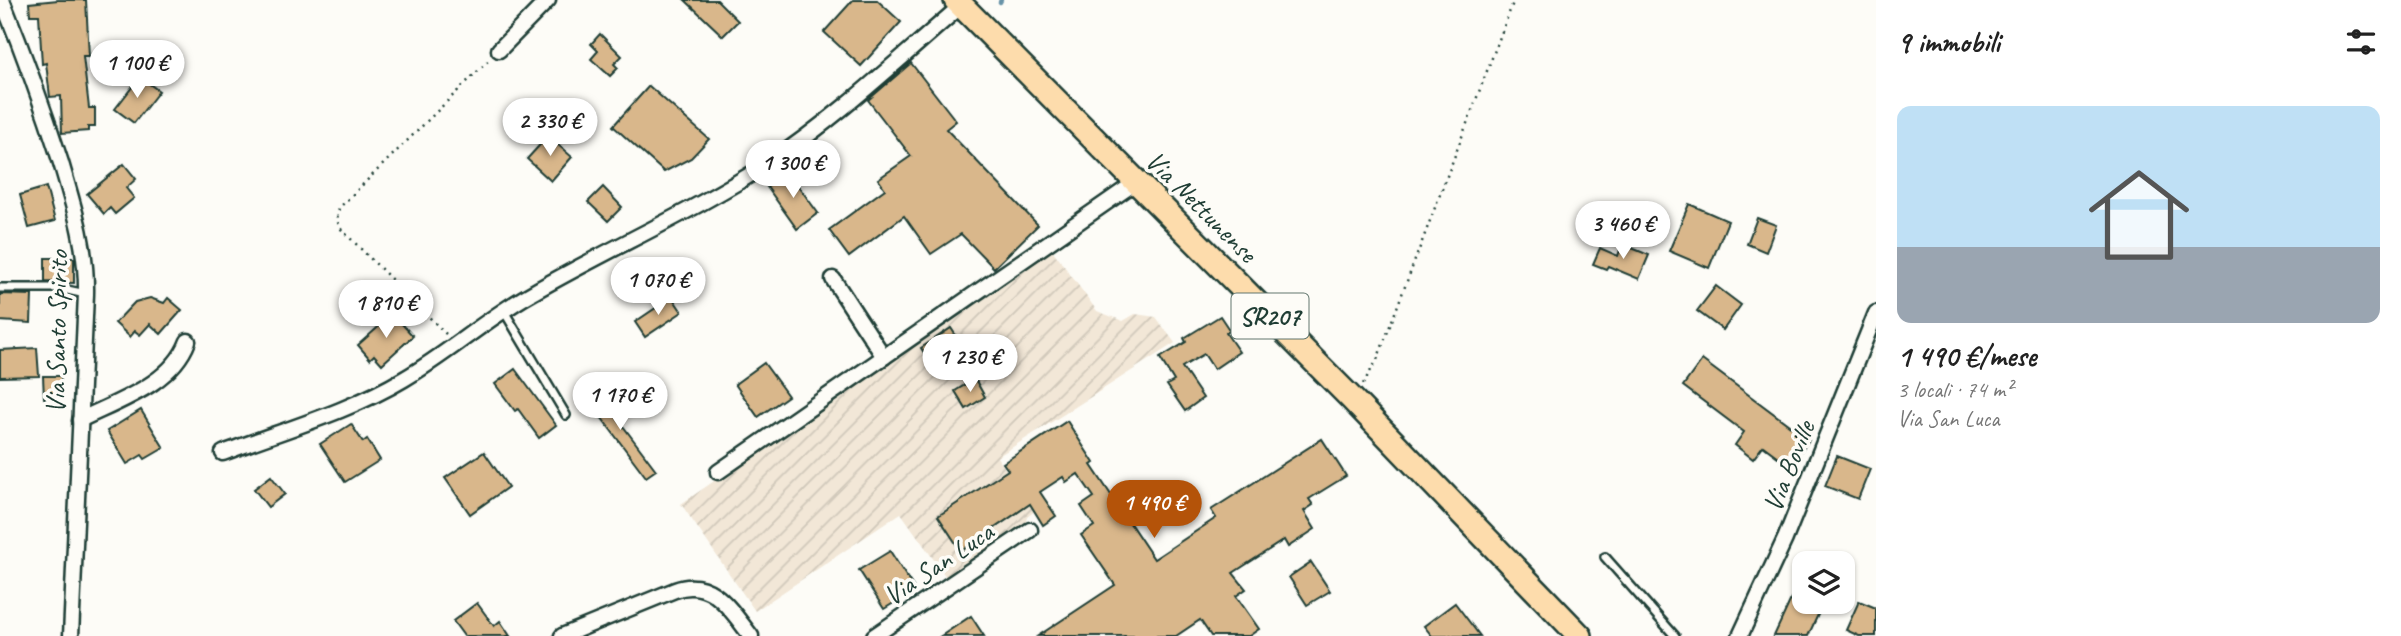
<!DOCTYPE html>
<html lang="it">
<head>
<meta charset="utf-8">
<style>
	:root { --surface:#fff; --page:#f2f2f2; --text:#222; --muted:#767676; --accent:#b45309 }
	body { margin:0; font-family:Caveat,sans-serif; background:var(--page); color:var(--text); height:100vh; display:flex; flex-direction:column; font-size:26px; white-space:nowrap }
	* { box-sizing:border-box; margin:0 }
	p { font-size:23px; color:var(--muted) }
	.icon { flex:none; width:38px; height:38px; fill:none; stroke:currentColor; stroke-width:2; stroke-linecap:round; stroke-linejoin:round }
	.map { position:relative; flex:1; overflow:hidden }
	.sheet { display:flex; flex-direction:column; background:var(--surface); width:525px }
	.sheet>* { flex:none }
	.tools { position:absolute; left:1792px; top:551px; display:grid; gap:14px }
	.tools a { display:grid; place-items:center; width:63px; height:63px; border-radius:14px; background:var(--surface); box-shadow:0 2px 5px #0004; font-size:35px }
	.price { position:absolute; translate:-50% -60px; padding:0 16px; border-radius:24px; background:#fff; color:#222; font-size:23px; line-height:46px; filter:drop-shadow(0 2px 4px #0008) }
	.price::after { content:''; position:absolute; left:50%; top:42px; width:21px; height:16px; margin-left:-10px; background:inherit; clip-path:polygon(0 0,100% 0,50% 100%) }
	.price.on { background:var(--accent); color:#fff }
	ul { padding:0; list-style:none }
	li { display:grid; align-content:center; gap:14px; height:371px; padding:0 21px }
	li span { display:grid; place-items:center; height:217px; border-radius:14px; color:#555 }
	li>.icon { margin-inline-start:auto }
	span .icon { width:126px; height:126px; fill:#fffc; stroke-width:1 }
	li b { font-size:30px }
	h2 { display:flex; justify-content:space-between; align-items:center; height:84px; padding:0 21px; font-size:30px }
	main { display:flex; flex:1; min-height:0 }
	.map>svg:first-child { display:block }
	.industrial { fill:url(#industrial-furrows) }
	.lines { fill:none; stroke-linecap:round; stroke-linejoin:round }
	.stream { stroke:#6893a8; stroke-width:4.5 }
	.building { fill:#d9b78b; stroke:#1f3d34; stroke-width:2 }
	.service-casing { stroke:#1f3d34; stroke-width:12 }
	.minor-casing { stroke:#1f3d34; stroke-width:19 }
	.primary-casing { stroke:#1f3d34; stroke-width:28 }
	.path { stroke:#1f3d34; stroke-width:2.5; stroke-dasharray:2 5; stroke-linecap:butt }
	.service { stroke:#fdfcf7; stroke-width:7 }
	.minor { stroke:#fdfcf7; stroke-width:14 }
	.primary { stroke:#fddcac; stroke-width:23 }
	.labels { text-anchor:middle; stroke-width:7; stroke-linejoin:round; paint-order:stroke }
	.shield { fill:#fdfcf7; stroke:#62766e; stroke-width:2 }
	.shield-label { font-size:26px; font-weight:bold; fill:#1f3d34 }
	.street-label { font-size:28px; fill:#1f3d34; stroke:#fdfcf7 }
</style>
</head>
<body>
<main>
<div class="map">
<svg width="1876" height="636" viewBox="0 0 1876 636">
	<defs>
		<pattern id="industrial-furrows" width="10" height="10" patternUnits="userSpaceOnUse" patternTransform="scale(1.75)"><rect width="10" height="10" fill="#f2e7d7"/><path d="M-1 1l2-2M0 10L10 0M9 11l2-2" fill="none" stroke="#cfc7b9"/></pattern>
	</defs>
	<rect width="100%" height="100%" fill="#fdfcf7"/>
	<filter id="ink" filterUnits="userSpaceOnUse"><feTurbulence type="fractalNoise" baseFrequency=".0143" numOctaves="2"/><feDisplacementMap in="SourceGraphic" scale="14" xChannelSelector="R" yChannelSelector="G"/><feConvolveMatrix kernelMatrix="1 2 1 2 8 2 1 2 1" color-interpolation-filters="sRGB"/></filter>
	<g filter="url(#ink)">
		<path class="industrial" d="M1051 248 1097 311 1123 321 1135 314 1156 317 1175 343 997 457 1035 511 1027 517 1025 526 957 573 954 572 946 577 901 513 755 611 681 504Z"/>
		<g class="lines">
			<path class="stream" d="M1000 2 1001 0"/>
		</g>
		<g class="building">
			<path d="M58 0H86L89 56H83L89 108H95V127H88V131L62 133 61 96 50 97 46 63 42 64 39 15H30L29 3Z"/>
			<path d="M685 0H717L738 21 723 36Z"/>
			<path d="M853 0H877L901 22 861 66 824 32Z"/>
			<path d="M600 34 622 56 614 64 618 68 610 76 591 59 598 51 591 44Z"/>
			<path d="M911 63 956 121 946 129 1038 225 994 268 961 234 931 254 904 216 849 257 829 230 885 189 878 179 911 156 868 100Z"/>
			<path d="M140 77 159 91 134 123 115 109Z"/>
			<path d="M649 86 709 139 691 158 664 172 613 126Z"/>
			<path d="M548 136 572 157 551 181 527 159Z"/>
			<path d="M124 164 136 179 126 188 134 198 115 214 110 208 104 214 87 194Z"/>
			<path d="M788 172 818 213 797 229 767 187Z"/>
			<path d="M46 187 55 221 29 228 20 195Z"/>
			<path d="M603 187 622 207 608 221 588 202Z"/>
			<path d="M1689 204 1728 221 1709 268 1669 251Z"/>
			<path d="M1757 218 1776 225 1766 252 1747 244Z"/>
			<path d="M1622 244 1649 255 1639 279 1608 266 1606 269 1593 264 1600 248 1618 256Z"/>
			<path d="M45 258H74V283L45 282Z"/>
			<path d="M1716 286 1741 305 1723 330 1697 311Z"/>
			<path d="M0 294 32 295 31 323 0 321Z"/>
			<path d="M672 297 682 312 645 337 635 322Z"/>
			<path d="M150 298 164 303 168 298 182 310 161 334 150 324 140 335 135 331 130 337 115 323 135 302Z"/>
			<path d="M393 314 413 336 382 364 374 355 370 359 358 345Z"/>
			<path d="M1220 316 1230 331 1226 333 1239 352 1214 369 1204 354 1182 367 1203 398 1185 411 1167 385 1174 381 1160 358 1186 342 1184 338Z"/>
			<path d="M951 328 966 351 936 371 921 348Z"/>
			<path d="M37 348 39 376 0 377V350Z"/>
			<path d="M1702 360 1809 440 1790 466 1763 446 1753 459 1735 445 1744 432 1683 386Z"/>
			<path d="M764 363 788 396 758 417 735 384Z"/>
			<path d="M515 369 556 425 539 438 518 409 515 411 495 384Z"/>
			<path d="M43 376H61V398H44Z"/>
			<path d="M975 379 985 397 966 409 955 391Z"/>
			<path d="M593 386 656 470 646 477 583 393Z"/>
			<path d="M141 410 164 448 145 459 142 455 127 464 107 431Z"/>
			<path d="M1067 421 1094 463 1091 465 1154 559 1216 518 1211 510 1322 439 1346 476 1309 499 1313 505 1304 511 1315 529 1288 547 1284 540 1233 573 1246 589 1236 596 1259 629 1249 636H1211L1200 620 1176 636H1038L1115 585 1081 535 1094 526 1081 506 1094 497 1078 474 1066 482 1063 477 1040 492 1056 516 1043 525 1030 504 961 551 938 516 1008 470 1003 463Z"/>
			<path d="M351 424 363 442 367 439 380 460 345 482 320 444Z"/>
			<path d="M484 452 508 487 470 514 445 478Z"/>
			<path d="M1837 456 1870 469 1858 499 1825 486Z"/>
			<path d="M271 476 285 494 268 507 254 489Z"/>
			<path d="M890 551 915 590 884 609 859 570Z"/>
			<path d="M1311 562 1330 591 1307 605 1289 577Z"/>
			<path d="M1804 571V602H1824L1808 636H1774Z"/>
			<path d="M1859 601 1876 608V636H1859L1846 630Z"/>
			<path d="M477 603 494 626 500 621 510 636H464L453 621Z"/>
			<path d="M1455 603 1480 636H1432L1424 626Z"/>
			<path d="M971 616 984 636H941Z"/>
		</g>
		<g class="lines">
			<defs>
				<g id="service">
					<path d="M0 288H58L86 294"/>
					<path d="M504 311 566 415"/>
					<path d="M1605 557 1675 636"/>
				</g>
				<g id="minor">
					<path d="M2 0C24 54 43 107 61 163 74 207 87 248 86 294L71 636"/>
					<path d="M499 50 548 0"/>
					<path d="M833 279 884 357"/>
					<path d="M80 420C118 401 172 384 188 341"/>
					<path d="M223 453C283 430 349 412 404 379 449 353 487 318 532 293 610 248 693 212 769 163 838 117 899 59 962 5"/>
					<path d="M718 472 1136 182"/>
					<path d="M562 636 675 590C712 576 731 611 751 636"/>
					<path d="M874 636 1030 530"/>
					<path d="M1740 636 1785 539 1876 313"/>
				</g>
				<path id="primary" d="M956 0 1351 398 1580 636"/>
			</defs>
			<use href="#service" class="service-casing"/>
			<use href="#minor" class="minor-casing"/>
			<use href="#primary" class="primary-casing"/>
			<g class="path">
				<path d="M446 334 340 228 337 220 339 208 489 60"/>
				<path d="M1363 384 1377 360 1514 0"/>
			</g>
			<use href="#service" class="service"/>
			<use href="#minor" class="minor"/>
			<use href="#primary" class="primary"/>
		</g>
	</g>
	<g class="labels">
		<rect class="shield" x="1231.5" y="293.5" width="77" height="45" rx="5"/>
		<g class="shield-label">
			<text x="1270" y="325">SR207</text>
		</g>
		<g class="street-label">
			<text transform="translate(1202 206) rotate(45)" y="10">Via Nettunense</text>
			<text transform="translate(56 332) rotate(-89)" y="10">Via Santo Spirito</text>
			<text transform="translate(1788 466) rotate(-68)" y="10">Via Boville</text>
			<text transform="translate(938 563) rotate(-34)" y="10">Via San Luca</text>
		</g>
	</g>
</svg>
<div class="tools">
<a><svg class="icon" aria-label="layers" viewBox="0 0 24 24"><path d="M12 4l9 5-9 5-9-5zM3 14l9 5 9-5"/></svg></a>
</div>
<b class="price" style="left:137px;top:100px">1 100 €</b>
<b class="price" style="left:550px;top:158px">2 330 €</b>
<b class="price" style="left:793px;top:200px">1 300 €</b>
<b class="price" style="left:1623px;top:261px">3 460 €</b>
<b class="price" style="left:658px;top:317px">1 070 €</b>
<b class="price" style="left:386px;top:340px">1 810 €</b>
<b class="price" style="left:970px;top:394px">1 230 €</b>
<b class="price" style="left:620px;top:432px">1 170 €</b>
<b class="price on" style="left:1154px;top:540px">1 490 €</b>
</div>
<section class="sheet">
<h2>9 immobili<svg class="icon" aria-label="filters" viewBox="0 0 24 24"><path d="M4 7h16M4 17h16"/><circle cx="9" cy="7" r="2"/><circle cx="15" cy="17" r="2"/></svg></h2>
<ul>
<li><span style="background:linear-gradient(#bfe0f5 65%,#9aa5b1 0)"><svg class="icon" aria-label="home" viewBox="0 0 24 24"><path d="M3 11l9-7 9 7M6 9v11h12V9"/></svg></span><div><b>1 490 €/mese</b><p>3 locali · 74 m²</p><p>Via San Luca</p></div></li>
</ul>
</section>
</main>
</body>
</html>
